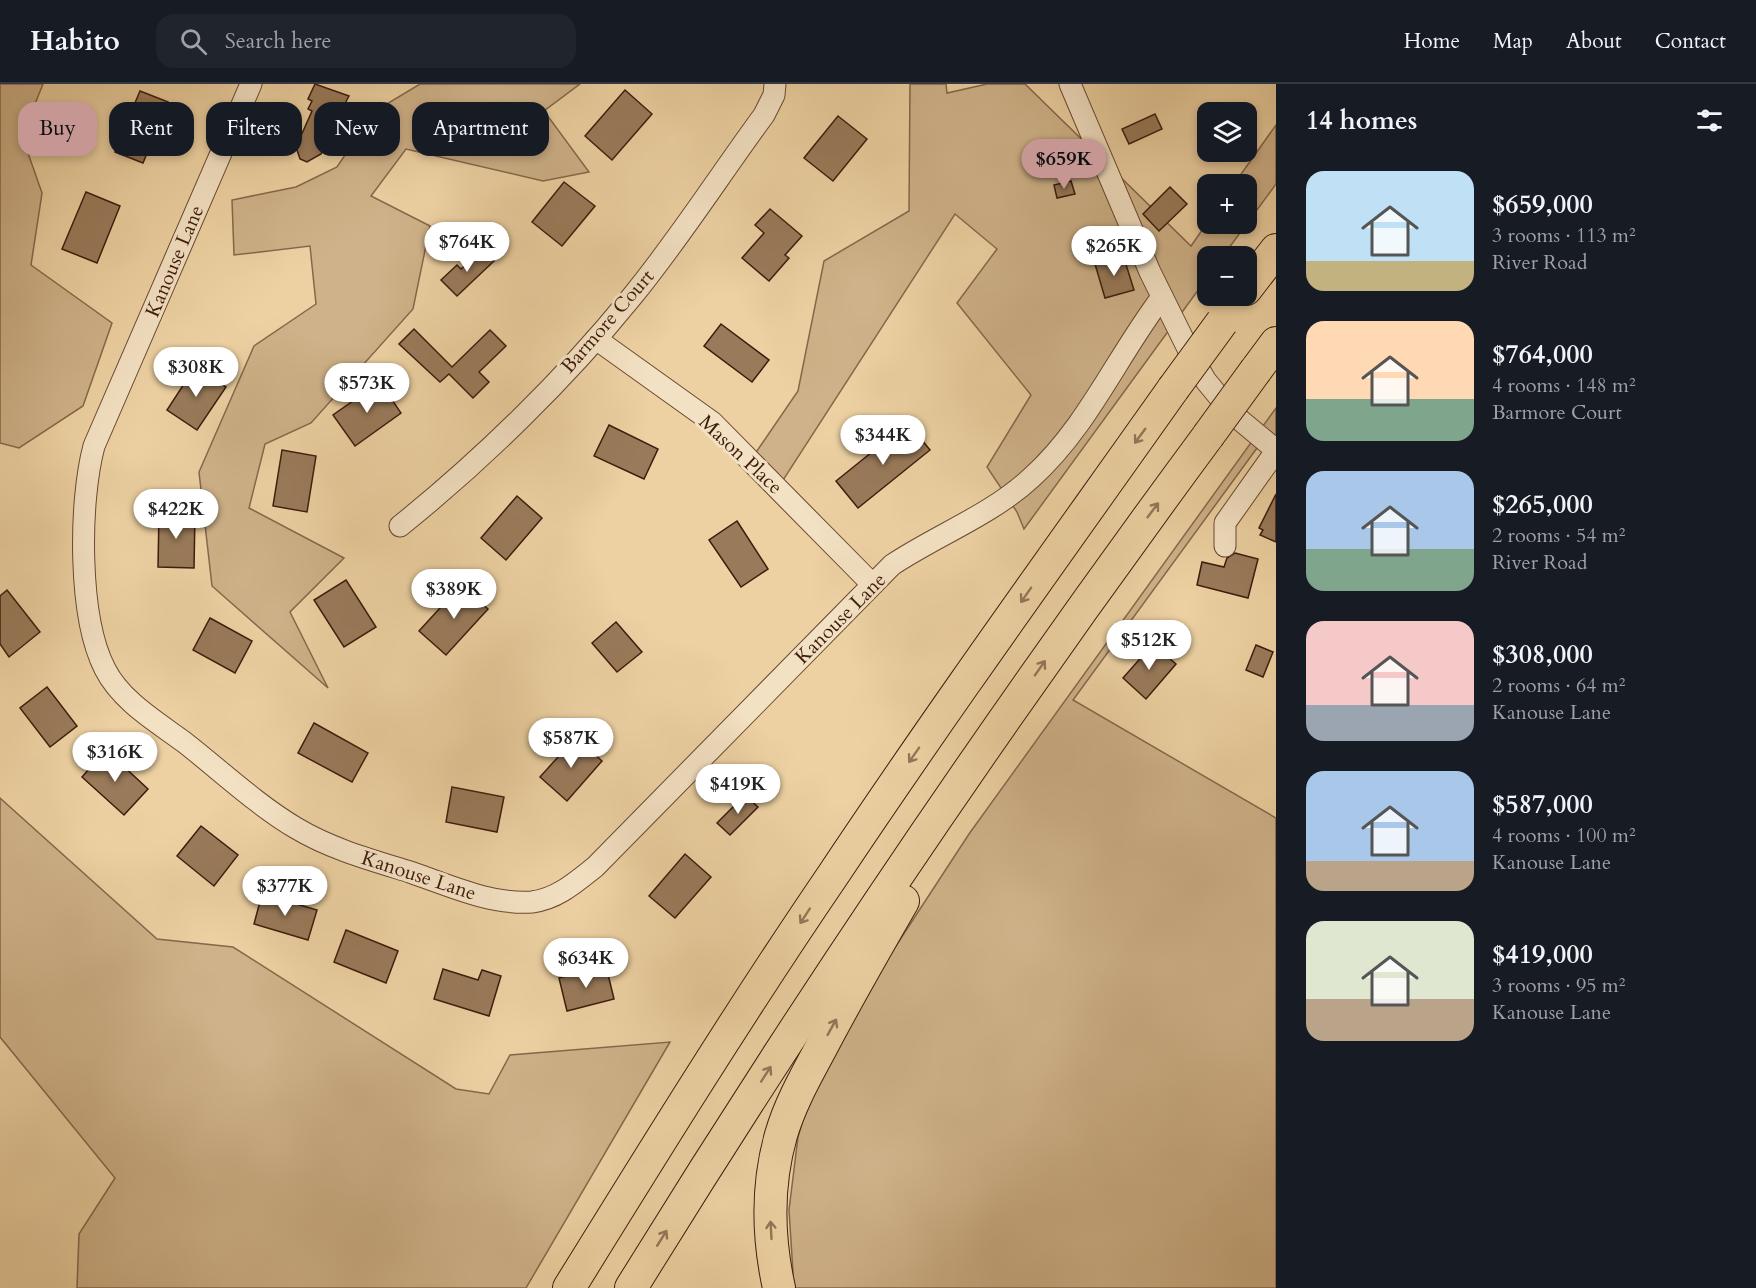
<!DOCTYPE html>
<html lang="en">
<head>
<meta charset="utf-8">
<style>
	:root { --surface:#171b24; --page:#20242c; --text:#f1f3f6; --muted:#9ea1a6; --line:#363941; --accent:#c59692 }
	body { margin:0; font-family:Cardo,serif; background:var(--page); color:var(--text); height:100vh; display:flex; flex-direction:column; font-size:22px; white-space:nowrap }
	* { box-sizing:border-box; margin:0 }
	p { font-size:20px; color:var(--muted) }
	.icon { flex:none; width:33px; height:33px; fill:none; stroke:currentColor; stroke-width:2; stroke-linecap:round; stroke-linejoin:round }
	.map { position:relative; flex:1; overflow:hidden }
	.side { display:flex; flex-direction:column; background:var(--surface); width:480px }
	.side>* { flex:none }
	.hud { position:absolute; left:18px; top:18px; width:570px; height:54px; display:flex; gap:12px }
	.fabs { position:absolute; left:1197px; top:18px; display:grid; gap:12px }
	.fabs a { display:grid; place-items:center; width:60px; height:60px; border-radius:12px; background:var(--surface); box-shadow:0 3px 9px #0003; font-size:30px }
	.price { position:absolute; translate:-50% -51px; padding:0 14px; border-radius:21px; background:#fff; color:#222; font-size:20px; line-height:39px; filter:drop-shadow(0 2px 3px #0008) }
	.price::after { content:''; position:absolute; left:50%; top:36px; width:18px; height:14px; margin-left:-9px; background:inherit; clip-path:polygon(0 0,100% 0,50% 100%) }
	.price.on { background:var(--accent); color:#111 }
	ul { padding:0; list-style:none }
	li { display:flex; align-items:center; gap:18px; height:150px; padding:0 30px }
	li span { display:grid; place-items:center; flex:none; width:168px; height:120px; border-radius:18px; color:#555 }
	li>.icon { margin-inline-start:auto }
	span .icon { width:72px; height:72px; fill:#fffc; stroke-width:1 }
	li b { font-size:26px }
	h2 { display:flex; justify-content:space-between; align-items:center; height:72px; padding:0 30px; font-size:26px }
	.tag { padding:0 21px; border-radius:18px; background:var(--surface); box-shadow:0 3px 9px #0003; font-size:21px; line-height:54px }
	.tag.on { background:var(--accent); color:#111 }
	header { display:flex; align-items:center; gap:36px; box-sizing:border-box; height:84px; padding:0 30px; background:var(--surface); border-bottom:2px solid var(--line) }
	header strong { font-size:28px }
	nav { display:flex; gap:33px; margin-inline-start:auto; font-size:21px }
	.search { width:420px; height:54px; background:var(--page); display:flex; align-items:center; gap:15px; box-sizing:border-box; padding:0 21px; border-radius:18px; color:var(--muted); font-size:22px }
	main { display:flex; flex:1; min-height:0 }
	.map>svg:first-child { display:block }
	.green { fill:#cfb289; stroke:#86674b; stroke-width:1.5 }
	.building { fill:#997a5a; stroke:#3d1c0d; stroke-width:1.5 }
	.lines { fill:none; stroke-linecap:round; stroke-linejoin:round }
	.minor-casing { stroke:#694932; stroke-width:23 }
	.highway-casing { stroke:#3d1c0d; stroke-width:34 }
	.minor { stroke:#f3e1c3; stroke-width:21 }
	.highway { stroke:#edd1a2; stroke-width:32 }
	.highway-bridge-casing { stroke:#3d1c0d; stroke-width:34; stroke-linecap:butt }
	.highway-bridge { stroke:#edd1a2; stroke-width:32 }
	.oneway { stroke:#957658 }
	.labels { text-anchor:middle; stroke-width:6; stroke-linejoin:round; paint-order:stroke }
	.street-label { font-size:20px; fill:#3d1c0d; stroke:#f3e1c3 }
</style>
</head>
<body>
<header>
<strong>Habito</strong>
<div class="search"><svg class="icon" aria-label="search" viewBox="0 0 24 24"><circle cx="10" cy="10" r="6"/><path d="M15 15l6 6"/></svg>Search here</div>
<nav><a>Home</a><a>Map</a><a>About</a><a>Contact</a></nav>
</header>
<main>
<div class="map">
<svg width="1276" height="1204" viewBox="0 0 1276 1204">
	<rect width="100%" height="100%" fill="#edd1a2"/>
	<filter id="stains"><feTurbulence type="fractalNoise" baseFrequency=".00333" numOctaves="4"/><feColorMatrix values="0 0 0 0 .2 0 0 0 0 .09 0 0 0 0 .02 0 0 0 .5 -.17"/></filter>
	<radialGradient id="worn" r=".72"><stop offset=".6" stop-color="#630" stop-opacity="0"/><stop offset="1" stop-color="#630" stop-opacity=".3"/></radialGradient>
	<g class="green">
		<path d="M0 0H43L22 52 42 109 31 181 112 239 83 322 19 364 0 359Z"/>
		<path d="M420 0H580L544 27 589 88 543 97 406 65 371 112 430 142 413 225 311 339 265 360 249 424 344 474 290 528 328 604 212 502 199 388 254 262 316 220 310 162 234 171 232 116 296 103 337 83 375 27Z"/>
		<path d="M910 0H946L947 9 987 0H1025L1191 162 1207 139 1246 140V100H1234L1276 41V100L1223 172H1208L1207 194 1024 445 1017 428 987 383 1031 311 957 219 997 165 955 130 778 404 748 380 798 307 824 177 909 127Z"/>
		<path d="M1276 324V374L1257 364 1073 616 1276 734V1204H794L789 1126 798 1053 815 995 890 871 969 750Z"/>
		<path d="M0 714 157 855 233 863 456 1005 489 1010 510 971 670 958 526 1204H77L79 1150 115 1094 0 953Z"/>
	</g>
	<g class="building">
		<path d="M315 0 349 12 332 44 340 48 333 62 326 59 321 70 307 78 300 75 296 63 312 27 308 25 312 17 308 15Z"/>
		<path d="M625 6 652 30 612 76 585 52Z"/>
		<path d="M140 7 168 18 143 79 115 68 118 58 111 55 118 38 126 40Z"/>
		<path d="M1155 30 1162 45 1129 60 1122 45Z"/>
		<path d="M838 32 867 55 833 97 804 74Z"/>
		<path d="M1071 97 1075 110 1057 114 1054 101Z"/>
		<path d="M564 98 595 122 562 162 532 138Z"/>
		<path d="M1170 103 1187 120 1159 147 1143 130Z"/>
		<path d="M86 108 120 122 97 179 62 165Z"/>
		<path d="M770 125 802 152 785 171 789 174 769 197 742 174 764 149 755 141Z"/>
		<path d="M482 165 494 177 457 212 441 196 457 181 461 185Z"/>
		<path d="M1123 171 1134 206 1105 214 1095 180Z"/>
		<path d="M721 240 769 276 752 298 704 262Z"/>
		<path d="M414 245 452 283 490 246 506 262 479 288 489 298 473 314 449 290 440 298 399 260Z"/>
		<path d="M195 283 226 303 197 346 167 326Z"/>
		<path d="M380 298 401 329 355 362 333 331Z"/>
		<path d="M908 339 930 366 858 424 836 397Z"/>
		<path d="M609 341 658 365 644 395 594 372Z"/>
		<path d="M282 366 316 372 307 428 273 422Z"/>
		<path d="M1276 410V458L1260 451 1263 446 1259 444Z"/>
		<path d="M517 412 542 434 506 476 481 454Z"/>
		<path d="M159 428 195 429 194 484 158 483Z"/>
		<path d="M737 437 768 485 741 503 709 456Z"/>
		<path d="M1235 469 1258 475 1248 514 1197 501 1202 478 1224 483 1227 474Z"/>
		<path d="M346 496 376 543 344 563 314 516Z"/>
		<path d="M461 501 488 525 446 571 419 547Z"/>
		<path d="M7 506 40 548 9 573 0 560V512Z"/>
		<path d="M210 534 252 557 235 589 193 566Z"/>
		<path d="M616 538 642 568 617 588 592 559Z"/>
		<path d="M1153 560 1176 580 1146 615 1123 594Z"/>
		<path d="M1256 561 1273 568 1263 593 1246 586Z"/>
		<path d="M47 603 77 642 50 663 20 624Z"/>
		<path d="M314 639 368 669 352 698 298 669Z"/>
		<path d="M576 653 602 677 567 717 540 693Z"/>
		<path d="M106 666 148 705 124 731 82 693Z"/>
		<path d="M452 703 504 713 497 748 446 738Z"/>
		<path d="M745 711 758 723 730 751 717 739Z"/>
		<path d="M201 742 238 771 214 802 177 772Z"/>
		<path d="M685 770 711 793 675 834 649 812Z"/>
		<path d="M262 810 317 826 308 856 254 840Z"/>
		<path d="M346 846 398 867 386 899 334 878Z"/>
		<path d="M606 882 614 915 567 927 559 894Z"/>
		<path d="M443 885 478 896 482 886 501 892 489 932 434 915Z"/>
	</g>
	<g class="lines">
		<defs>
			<g id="minor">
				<path d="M251 0 94 362C79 418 78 533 105 585 121 617 157 638 184 658 220 686 257 721 296 744 331 765 371 776 410 788 448 801 491 821 532 818 557 815 576 798 595 783L892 481C937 451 991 431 1031 394 1087 344 1117 272 1162 213"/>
				<path d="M1070 0 1150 188 1193 275 1206 297 1234 331 1276 366"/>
				<path d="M596 255 712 338 872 500"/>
				<path d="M400 442C481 377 565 295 630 215 678 157 719 92 764 31L774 11 775 0"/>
				<path d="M1225 462V439L1276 367"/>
			</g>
			<g id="highway">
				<path d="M1246 205 1276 166"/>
				<path d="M1256 286 1276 259"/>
				<path d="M569 1204C655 1065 741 926 833 791 943 626 1059 466 1173 305"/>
				<path d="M631 1204C811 912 1004 628 1208 352"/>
				<path d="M779 1204C768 1154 767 1100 781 1051 790 1020 806 992 821 964 847 914 875 866 903 817"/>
			</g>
		</defs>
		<use href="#minor" class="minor-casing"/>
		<use href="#highway" class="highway-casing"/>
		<use href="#minor" class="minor"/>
		<use href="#highway" class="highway"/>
		<defs>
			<g id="highway-bridge">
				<path d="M1173 305 1222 238"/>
				<path d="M1208 352 1256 286"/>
			</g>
		</defs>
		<use href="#highway-bridge" class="highway-bridge-casing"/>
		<use href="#highway-bridge" class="highway-bridge"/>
	</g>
	<defs><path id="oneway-shaft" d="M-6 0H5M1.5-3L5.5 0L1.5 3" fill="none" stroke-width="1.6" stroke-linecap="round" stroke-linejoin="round" transform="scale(1.5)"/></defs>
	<g class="oneway">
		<use href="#oneway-shaft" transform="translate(1140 352) rotate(126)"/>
		<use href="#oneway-shaft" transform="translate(1153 426) rotate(-53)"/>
		<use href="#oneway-shaft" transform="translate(1026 511) rotate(125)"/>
		<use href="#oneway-shaft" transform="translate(1040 584) rotate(-55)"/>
		<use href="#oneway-shaft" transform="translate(914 671) rotate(125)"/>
		<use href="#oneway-shaft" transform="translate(805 832) rotate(123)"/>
		<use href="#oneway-shaft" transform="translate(832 943) rotate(-61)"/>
		<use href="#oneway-shaft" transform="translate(766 990) rotate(-57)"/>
		<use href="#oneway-shaft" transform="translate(771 1146) rotate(-93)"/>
		<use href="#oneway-shaft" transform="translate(662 1154) rotate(-58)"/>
	</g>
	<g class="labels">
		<g class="street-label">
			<text transform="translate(174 177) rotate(-67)" y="7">Kanouse Lane</text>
			<text transform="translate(607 237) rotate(-49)" y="7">Barmore Court</text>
			<text transform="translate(741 370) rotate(43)" y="7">Mason Place</text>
			<text transform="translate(840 534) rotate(-45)" y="7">Kanouse Lane</text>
			<text transform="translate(419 791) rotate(18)" y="7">Kanouse Lane</text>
		</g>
	</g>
	<rect width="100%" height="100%" filter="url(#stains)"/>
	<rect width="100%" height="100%" fill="url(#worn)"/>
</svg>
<div class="fabs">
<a><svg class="icon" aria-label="layers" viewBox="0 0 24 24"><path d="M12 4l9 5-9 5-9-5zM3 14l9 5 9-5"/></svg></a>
<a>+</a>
<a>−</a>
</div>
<b class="price on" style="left:1064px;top:106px">$659K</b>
<b class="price" style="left:467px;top:189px">$764K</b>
<b class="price" style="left:1114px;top:193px">$265K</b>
<b class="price" style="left:196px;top:314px">$308K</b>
<b class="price" style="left:367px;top:330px">$573K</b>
<b class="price" style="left:883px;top:382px">$344K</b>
<b class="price" style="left:176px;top:456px">$422K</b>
<b class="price" style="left:454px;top:536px">$389K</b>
<b class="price" style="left:1149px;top:587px">$512K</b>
<b class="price" style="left:571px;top:685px">$587K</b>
<b class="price" style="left:115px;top:699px">$316K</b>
<b class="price" style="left:738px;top:731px">$419K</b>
<b class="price" style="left:285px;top:833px">$377K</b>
<b class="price" style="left:586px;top:905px">$634K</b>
<div class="hud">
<a class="tag on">Buy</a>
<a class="tag">Rent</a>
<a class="tag">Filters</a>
<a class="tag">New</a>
<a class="tag">Apartment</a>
</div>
</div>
<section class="side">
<h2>14 homes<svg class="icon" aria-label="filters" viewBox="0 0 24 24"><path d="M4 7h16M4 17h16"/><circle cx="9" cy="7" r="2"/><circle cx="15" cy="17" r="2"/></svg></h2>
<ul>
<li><span style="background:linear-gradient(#bfe0f5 75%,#c2b280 0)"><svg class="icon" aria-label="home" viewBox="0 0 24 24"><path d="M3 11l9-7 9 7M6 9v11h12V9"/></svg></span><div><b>$659,000</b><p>3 rooms · 113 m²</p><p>River Road</p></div></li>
<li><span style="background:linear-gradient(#ffd9b3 65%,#7fa58c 0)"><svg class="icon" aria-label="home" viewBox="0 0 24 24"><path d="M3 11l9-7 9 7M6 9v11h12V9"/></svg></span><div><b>$764,000</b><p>4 rooms · 148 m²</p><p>Barmore Court</p></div></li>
<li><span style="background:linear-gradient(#a9c7e8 65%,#7fa58c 0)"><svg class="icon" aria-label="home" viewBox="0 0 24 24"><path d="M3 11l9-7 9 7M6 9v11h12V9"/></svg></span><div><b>$265,000</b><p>2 rooms · 54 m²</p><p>River Road</p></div></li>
<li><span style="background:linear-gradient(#f6c9c9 70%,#9aa5b1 0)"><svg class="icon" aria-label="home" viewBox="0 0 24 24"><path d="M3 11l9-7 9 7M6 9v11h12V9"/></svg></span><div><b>$308,000</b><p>2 rooms · 64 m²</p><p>Kanouse Lane</p></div></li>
<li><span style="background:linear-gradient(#a9c7e8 75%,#b9a48a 0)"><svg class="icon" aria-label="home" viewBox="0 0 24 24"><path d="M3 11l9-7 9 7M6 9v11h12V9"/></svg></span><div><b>$587,000</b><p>4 rooms · 100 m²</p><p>Kanouse Lane</p></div></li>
<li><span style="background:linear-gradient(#dfe7d0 65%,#b9a48a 0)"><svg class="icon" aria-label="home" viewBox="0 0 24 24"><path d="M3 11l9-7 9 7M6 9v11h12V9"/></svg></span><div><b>$419,000</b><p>3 rooms · 95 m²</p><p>Kanouse Lane</p></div></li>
</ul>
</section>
</main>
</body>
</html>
